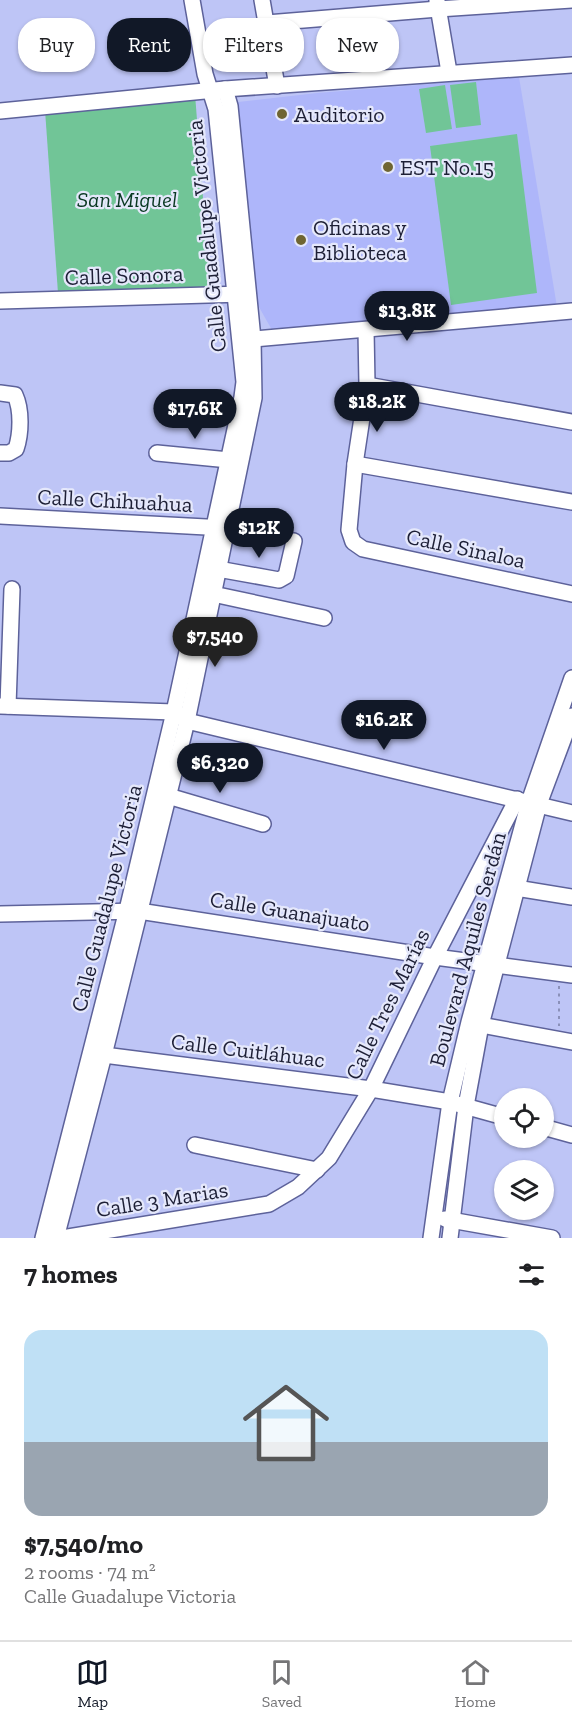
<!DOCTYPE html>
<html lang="en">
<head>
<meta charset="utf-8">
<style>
	:root { --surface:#fff; --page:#f6f6f6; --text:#202124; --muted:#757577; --line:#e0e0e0; --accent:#111827 }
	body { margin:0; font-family:"Zilla Slab",serif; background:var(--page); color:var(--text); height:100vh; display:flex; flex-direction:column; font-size:22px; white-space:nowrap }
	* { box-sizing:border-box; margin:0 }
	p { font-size:20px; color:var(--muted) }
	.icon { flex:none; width:33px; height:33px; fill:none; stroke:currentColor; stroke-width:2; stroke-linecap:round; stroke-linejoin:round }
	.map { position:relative; height:1238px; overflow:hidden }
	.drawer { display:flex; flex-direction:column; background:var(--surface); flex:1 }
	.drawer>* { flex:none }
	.hud { position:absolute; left:18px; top:18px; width:537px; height:54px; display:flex; gap:12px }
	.buttons { position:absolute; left:494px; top:1088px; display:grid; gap:12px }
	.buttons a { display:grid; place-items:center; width:60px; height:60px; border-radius:50%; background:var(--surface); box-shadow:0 2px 4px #0004; font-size:30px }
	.price { position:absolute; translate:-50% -51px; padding:0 14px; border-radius:21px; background:var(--accent); color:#fff; font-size:20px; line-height:39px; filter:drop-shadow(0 2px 3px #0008) }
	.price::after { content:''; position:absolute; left:50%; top:36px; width:18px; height:14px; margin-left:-9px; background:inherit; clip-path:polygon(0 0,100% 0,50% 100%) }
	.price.selected { background:#222; color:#fff }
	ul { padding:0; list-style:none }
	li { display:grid; align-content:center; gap:12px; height:318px; padding:0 24px }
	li+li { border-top:2px solid var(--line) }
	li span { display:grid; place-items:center; height:186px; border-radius:18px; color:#555 }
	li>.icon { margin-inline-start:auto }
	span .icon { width:108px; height:108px; fill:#fffc; stroke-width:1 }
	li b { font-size:26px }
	h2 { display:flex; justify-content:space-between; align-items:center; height:72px; padding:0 24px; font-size:26px }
	.tag { padding:0 21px; border-radius:24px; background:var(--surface); box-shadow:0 2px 4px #0004; font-size:21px; line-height:54px }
	.tag.selected { background:var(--accent); color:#fff }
	.dock { display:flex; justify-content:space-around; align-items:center; height:84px; border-top:2px solid var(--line); background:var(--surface); font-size:16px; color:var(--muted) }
	.dock a { display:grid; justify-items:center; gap:3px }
	.dock .selected { color:var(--accent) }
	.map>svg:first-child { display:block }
	.built { fill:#aeb6fa }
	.green { fill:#71c597 }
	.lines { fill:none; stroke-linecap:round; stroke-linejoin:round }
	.minor-casing { stroke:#5d629a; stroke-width:18 }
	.path { stroke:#7a7fa5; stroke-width:1.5; stroke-dasharray:3 4.5; stroke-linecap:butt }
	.minor { stroke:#fff; stroke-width:15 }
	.poi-dot { fill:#6f6532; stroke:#e5e8fb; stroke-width:2 }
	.labels { text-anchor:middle; stroke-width:4.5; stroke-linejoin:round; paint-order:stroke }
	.poi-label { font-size:22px; fill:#1d1f36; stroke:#e5e8fb; text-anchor:start }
	.park-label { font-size:22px; font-style:italic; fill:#0a3923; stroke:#e5e8fb }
	.street-label { font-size:22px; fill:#1d1f36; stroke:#e5e8fb }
</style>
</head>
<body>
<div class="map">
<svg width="572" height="1238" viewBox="0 0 572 1238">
	<rect width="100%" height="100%" fill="#bec5f6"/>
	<path class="built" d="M519 77 557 307 272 330 251 293 238 102 317 93Z"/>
	<g class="green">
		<path d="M476 82 481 125 456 128 450 85Z"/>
		<path d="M445 85 452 129 426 133 419 89Z"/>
		<path d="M195 94 210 288 58 293 45 110Z"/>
		<path d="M517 134 537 293 451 305 430 146Z"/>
	</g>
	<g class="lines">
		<defs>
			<g id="minor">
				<path d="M262 0 277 86"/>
				<path d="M437 1 449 72"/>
				<path d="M267 23 438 9 572 0"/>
				<path d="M0 111 225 89 572 65"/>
				<path d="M0 301 243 294"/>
				<path d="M366 330 367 385 355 464 349 530 353 542 363 549 572 594"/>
				<path d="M243 340 572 311"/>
				<path d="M367 385 572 422"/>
				<path d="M0 393 15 395C22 410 21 434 16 449L9 453H0"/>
				<path d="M157 453 229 460"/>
				<path d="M355 464 572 502"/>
				<path d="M0 516 225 528"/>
				<path d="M218 569 279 580 286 576 294 541"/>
				<path d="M213 594 324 618"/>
				<path d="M0 706 174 712 187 721 572 813"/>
				<path d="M8 706 12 589"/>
				<path d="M168 796 263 824"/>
				<path d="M516 888 572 897"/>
				<path d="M0 914 139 911 435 957 572 975"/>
				<path d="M481 1025 572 1042"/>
				<path d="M96 1054 371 1089 450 1102 504 1117"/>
				<path d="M543 1127 572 1135"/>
				<path d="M195 1145 317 1170"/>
				<path d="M445 1219 552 1238"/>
				<path d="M43 1238 127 910 174 712 242 397 244 382 216 109 205 74 192 0"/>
				<path d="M56 1238 104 1055 187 721 254 398 253 339 230 106 225 89"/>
				<path d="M62 1238 269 1204 298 1187 329 1158 371 1089 435 957 517 799"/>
				<path d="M431 1238 450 1102 469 1022 529 802 572 678"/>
				<path d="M450 1238 466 1106 481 1025 539 804 572 716"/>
			</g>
		</defs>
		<use href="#minor" class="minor-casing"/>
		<path class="path" d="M559 986V1026"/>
		<use href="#minor" class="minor"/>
	</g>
	<g class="poi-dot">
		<circle cx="282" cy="114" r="6"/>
		<circle cx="388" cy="167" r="6"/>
		<circle cx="301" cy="240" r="6"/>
	</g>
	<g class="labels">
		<g class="poi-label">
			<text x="294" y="122">Auditorio</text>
			<text x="400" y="175">EST No.15</text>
			<text x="313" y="235">Oficinas y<tspan x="313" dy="25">Biblioteca</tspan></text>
		</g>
		<g class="park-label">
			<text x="127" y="207">San Miguel</text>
		</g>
		<g class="street-label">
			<text transform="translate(206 236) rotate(-96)" y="8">Calle Guadalupe Victoria</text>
			<text transform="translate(124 275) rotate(-2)" y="8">Calle Sonora</text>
			<text transform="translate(115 500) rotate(3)" y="8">Calle Chihuahua</text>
			<text transform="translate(466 548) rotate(12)" y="8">Calle Sinaloa</text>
			<text transform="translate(106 898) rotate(-76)" y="8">Calle Guadalupe Victoria</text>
			<text transform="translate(290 911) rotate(9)" y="8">Calle Guanajuato</text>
			<text transform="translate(467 949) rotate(-75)" y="8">Boulevard Aquiles Serdán</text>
			<text transform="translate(387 1004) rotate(-64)" y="8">Calle Tres Marías</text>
			<text transform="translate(248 1050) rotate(7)" y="8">Calle Cuitláhuac</text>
			<text transform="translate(162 1199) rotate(-9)" y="8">Calle 3 Marias</text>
		</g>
	</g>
</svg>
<div class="buttons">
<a><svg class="icon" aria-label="locate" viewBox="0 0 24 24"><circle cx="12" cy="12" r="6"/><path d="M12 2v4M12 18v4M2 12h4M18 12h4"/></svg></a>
<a><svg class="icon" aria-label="layers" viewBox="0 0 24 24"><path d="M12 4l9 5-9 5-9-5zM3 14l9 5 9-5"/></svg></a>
</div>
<b class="price" style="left:407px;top:342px">$13.8K</b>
<b class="price" style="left:377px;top:433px">$18.2K</b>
<b class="price" style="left:195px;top:440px">$17.6K</b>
<b class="price" style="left:259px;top:559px">$12K</b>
<b class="price selected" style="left:215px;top:668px">$7,540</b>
<b class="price" style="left:384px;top:751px">$16.2K</b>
<b class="price" style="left:220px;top:794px">$6,320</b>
<div class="hud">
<a class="tag">Buy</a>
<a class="tag selected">Rent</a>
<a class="tag">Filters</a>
<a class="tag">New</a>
</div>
</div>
<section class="drawer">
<h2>7 homes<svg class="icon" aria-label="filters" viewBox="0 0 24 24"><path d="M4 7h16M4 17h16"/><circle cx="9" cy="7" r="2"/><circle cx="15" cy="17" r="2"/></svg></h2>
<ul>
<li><span style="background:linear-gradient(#bfe0f5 60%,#9aa5b1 0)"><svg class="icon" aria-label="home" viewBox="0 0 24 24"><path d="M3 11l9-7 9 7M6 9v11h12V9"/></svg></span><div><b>$7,540/mo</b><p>2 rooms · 74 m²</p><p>Calle Guadalupe Victoria</p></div></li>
</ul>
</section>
<nav class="dock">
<a class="selected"><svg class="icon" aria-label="map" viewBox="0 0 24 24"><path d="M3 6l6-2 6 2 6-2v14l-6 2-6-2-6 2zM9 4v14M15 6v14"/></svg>Map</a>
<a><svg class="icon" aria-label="saved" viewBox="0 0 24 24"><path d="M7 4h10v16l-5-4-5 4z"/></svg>Saved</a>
<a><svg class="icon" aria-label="home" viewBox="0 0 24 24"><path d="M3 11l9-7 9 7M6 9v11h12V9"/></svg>Home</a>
</nav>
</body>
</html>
